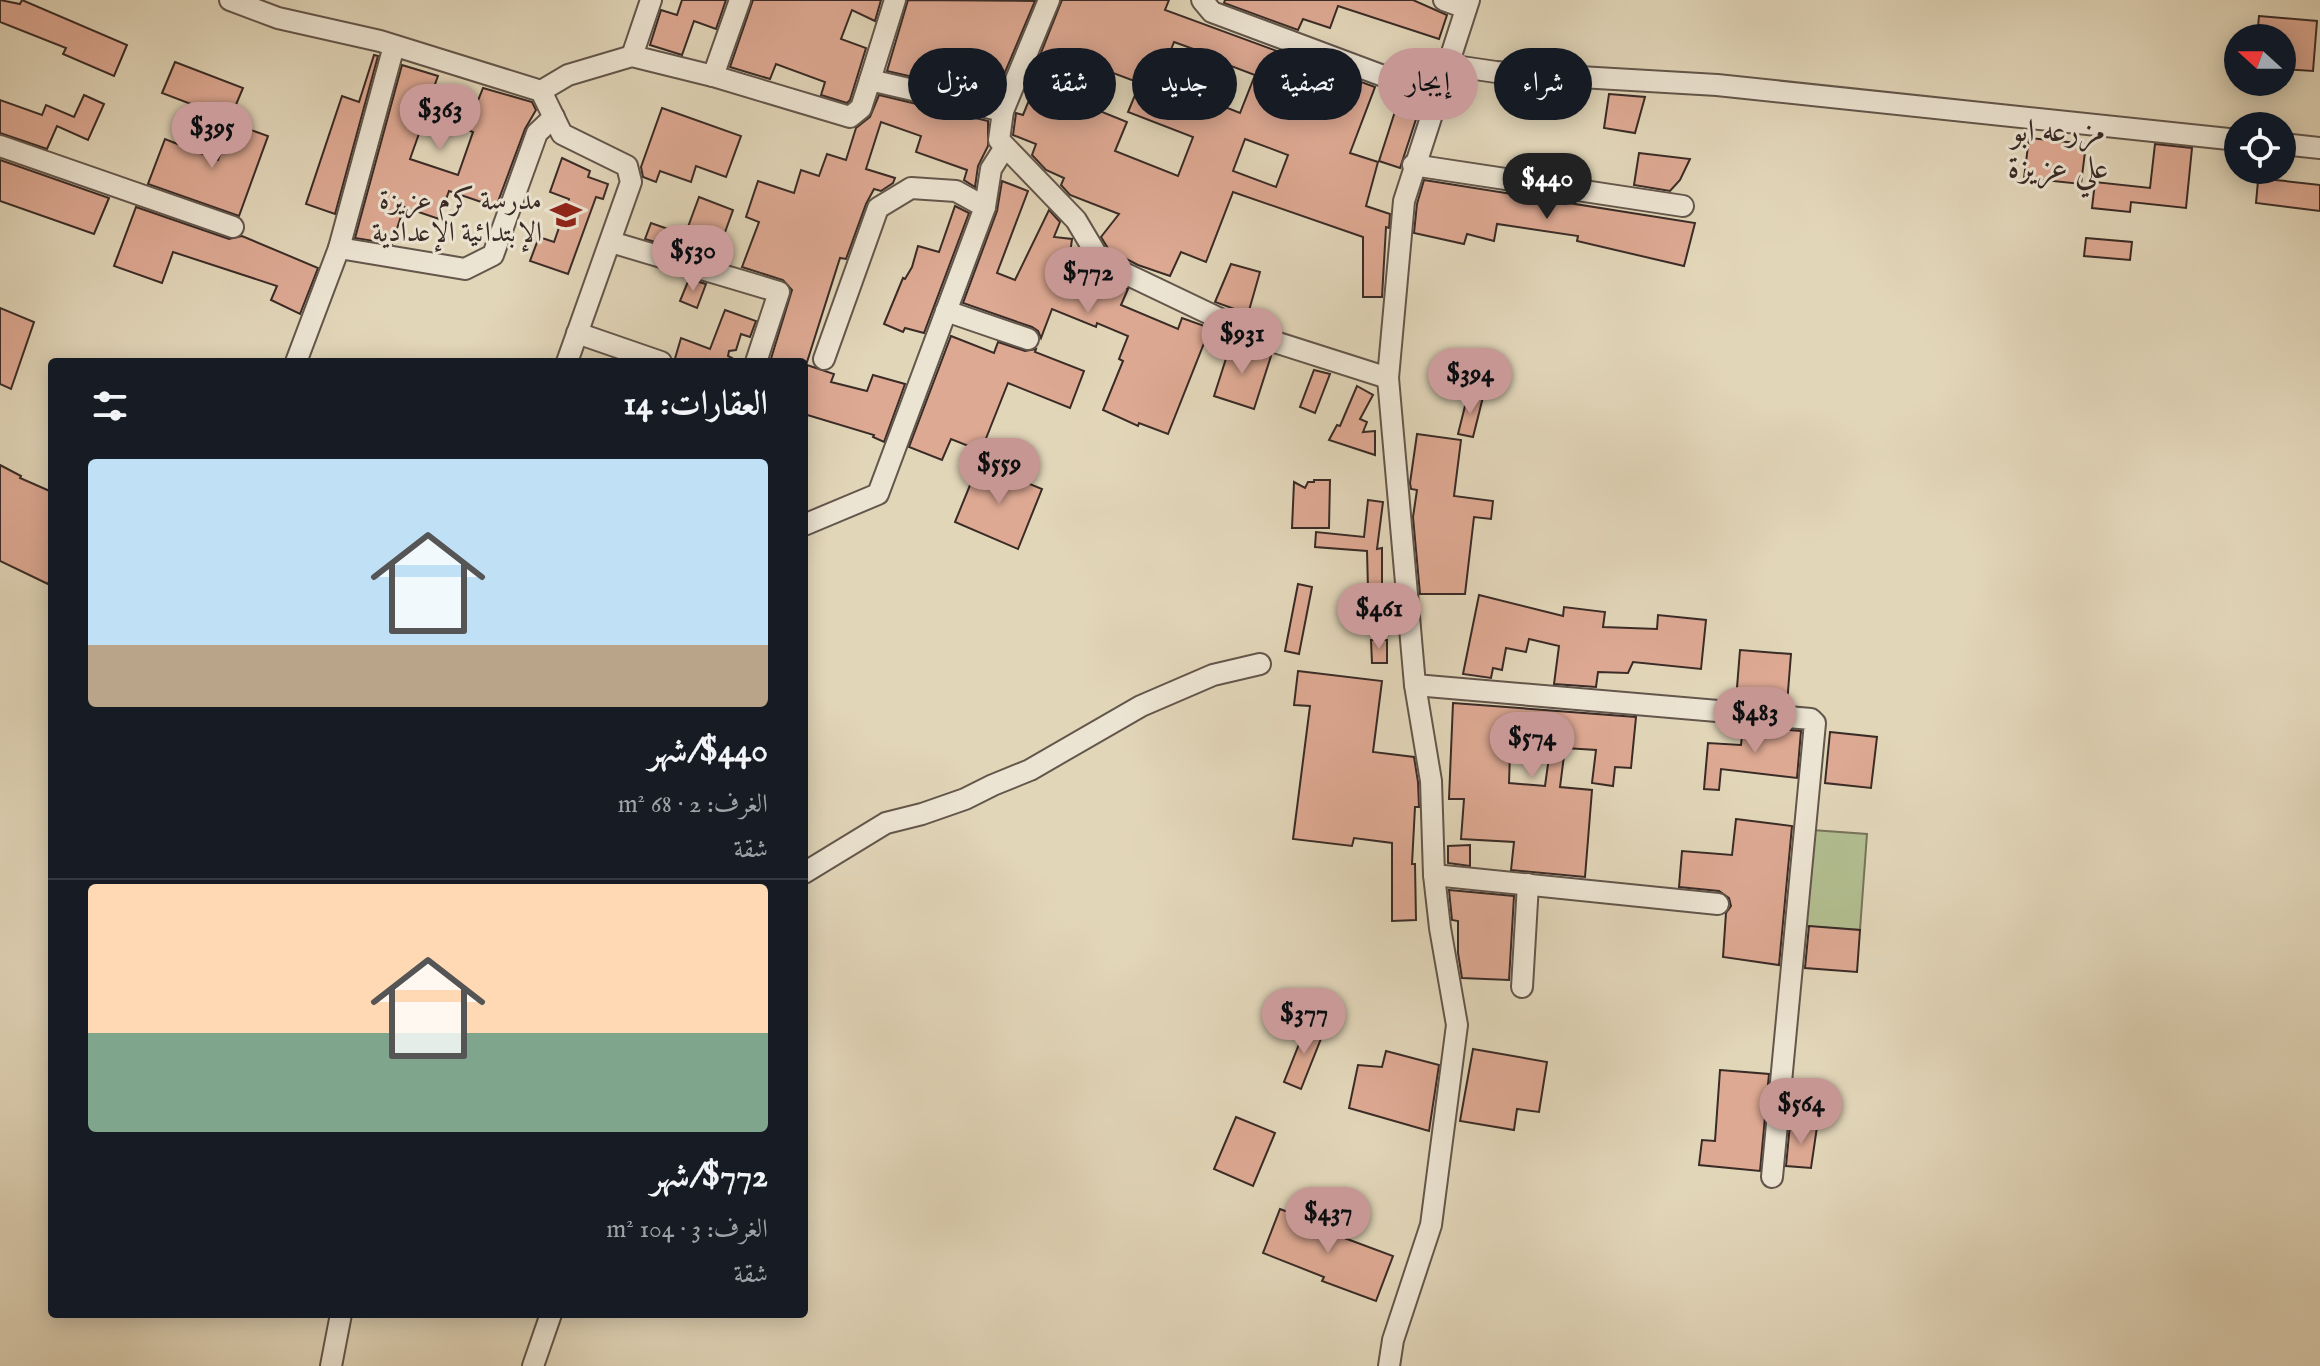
<!DOCTYPE html>
<html lang="ar">
<head>
<meta charset="utf-8">
<style>
	:root { --surface:#171b24; --page:#242831; --text:#f1f3f6; --muted:#9ea1a6; --line:#363941; --accent:#c59692 }
	body { margin:0; font-family:"IM FELL English",Amiri,serif; background:var(--page); color:var(--text); direction:rtl; height:100vh; display:flex; flex-direction:column; font-size:30px; white-space:nowrap }
	* { box-sizing:border-box; margin:0 }
	p { font-size:26px; color:var(--muted) }
	.icon { flex:none; width:44px; height:44px; fill:none; stroke:currentColor; stroke-width:2; stroke-linecap:round; stroke-linejoin:round }
	.map { position:relative; flex:1; overflow:hidden; direction:ltr }
	.panel { position:absolute; left:48px; top:358px; width:760px; height:960px; display:flex; flex-direction:column; background:var(--surface); border-radius:8px; box-shadow:0 4px 20px #0003; direction:rtl }
	.panel>* { flex:none }
	.banner { position:absolute; left:832px; top:48px; width:760px; height:72px; direction:rtl; display:flex; gap:16px }
	.needle { width:52px; rotate:291deg }
	.buttons { position:absolute; left:2224px; top:24px; display:grid; gap:16px }
	.buttons a { display:grid; place-items:center; width:72px; height:72px; border-radius:50%; background:var(--surface); box-shadow:0 4px 20px #0003; font-size:40px }
	.price { position:absolute; translate:-50% -68px; padding:0 18px; border-radius:28px; background:var(--accent); color:#111; font-size:26px; line-height:52px; filter:drop-shadow(0 2px 4px #0008) }
	.price::after { content:''; position:absolute; left:50%; top:48px; width:24px; height:18px; margin-left:-12px; background:inherit; clip-path:polygon(0 0,100% 0,50% 100%) }
	.price.on { background:#222; color:#fff }
	ul { padding:0; list-style:none }
	li { display:grid; align-content:center; gap:16px; height:424px; padding:0 40px }
	li+li { border-top:2px solid var(--line) }
	li span { display:grid; place-items:center; height:248px; border-radius:8px; color:#555 }
	li>.icon { margin-inline-start:auto }
	span .icon { width:144px; height:144px; fill:#fffc; stroke-width:1 }
	li b { font-size:34px }
	h2 { display:flex; justify-content:space-between; align-items:center; height:96px; padding:0 40px; font-size:34px }
	.chip { padding:0 28px; border-radius:36px; background:var(--surface); box-shadow:0 4px 20px #0003; font-size:28px; line-height:72px }
	.chip.on { background:var(--accent); color:#111 }
	.map>svg:first-child { display:block }
	.green { fill:#b2be90; stroke:#76745b; stroke-width:2 }
	.building { fill:#dea993; stroke:#392b26; stroke-width:2; fill-rule:evenodd }
	.lines { fill:none; stroke-linecap:round; stroke-linejoin:round }
	.street-casing { stroke:#63564b; stroke-width:24 }
	.street { stroke:#ece4d2; stroke-width:20 }
	.labels { text-anchor:middle; stroke-width:6; stroke-linejoin:round; paint-order:stroke }
	.poi-label { font-size:28px; fill:#392b26; stroke:#ece4d2; text-anchor:end }
	.quarter-label { font-size:32px; fill:#392b26; stroke:#ece4d2 }
</style>
</head>
<body>
<div class="map">
<svg width="2320" height="1366" viewBox="0 0 2320 1366">
	<rect width="100%" height="100%" fill="#e2d6b9"/>
	<filter id="stains"><feTurbulence type="fractalNoise" baseFrequency=".0025" numOctaves="4"/><feColorMatrix values="0 0 0 0 .2 0 0 0 0 .09 0 0 0 0 .02 0 0 0 .5 -.17"/></filter>
	<radialGradient id="worn" r=".72"><stop offset=".6" stop-color="#630" stop-opacity="0"/><stop offset="1" stop-color="#630" stop-opacity=".3"/></radialGradient>
	<path class="green" d="M1812 830 1867 834 1860 930 1802 926Z"/>
	<g class="building">
		<path d="M0 0 20 4 22 0 127 45 114 76 63 54 66 48 0 22Z"/>
		<path d="M682 0H726L716 29 694 21 682 55 650 45 661 10 677 15Z"/>
		<path d="M753 0H881L875 21 852 10 841 39 866 48 850 100 847 103 821 95 825 82 776 64 770 79 730 67Z"/>
		<path d="M908 0 1035 1 995 96 887 71Z"/>
		<path d="M1062 0H1169L1165 10 1375 87 1350 153 1378 162 1366 206 1390 214 1389 228 1386 227 1382 297H1363V237L1233 192 1206 262 1181 252 1170 276 1138 265 1109 250 1101 237 1119 214 1070 195 1061 185 1064 178 1046 170 1032 155 1036 144 1013 135 1016 113 1023 115 1039 76 1033 73ZM1174 42 1224 60 1223 63 1255 75 1240 113 1210 101 1203 118 1176 109 1180 101 1155 91ZM1089 64 1140 83 1128 112 1193 137 1178 176 1115 151 1127 122 1075 101ZM1245 139 1288 155 1276 187 1233 171Z"/>
		<path d="M1225 0H1413L1447 15 1439 39 1338 6 1330 28 1303 19 1298 30 1224 3Z"/>
		<path d="M2259 16 2317 21 2313 71 2282 69V38H2257Z"/>
		<path d="M374 55 378 56 335 214 306 204 342 96 359 102Z"/>
		<path d="M175 62 243 88 230 119 162 93Z"/>
		<path d="M402 65 438 76 434 87 477 103 483 88 532 102 536 110 525 129 496 207 449 191 439 219 404 207 392 244 355 238ZM426 114 473 132 458 175 410 159Z"/>
		<path d="M1609 94 1645 97 1635 133 1604 128Z"/>
		<path d="M84 95 104 104 88 140 57 126 47 149 0 133V100L42 115 46 105 74 117Z"/>
		<path d="M879 95 988 121V146L978 166 975 187 964 180 967 170 916 152 921 136 881 122 866 169 895 178 893 183 881 191 874 189 866 204 846 259 840 258 807 362H770L792 290 783 280 742 267 759 222 746 217 758 181 794 193 801 170 819 176 827 154 846 160 856 128 870 117Z"/>
		<path d="M1400 96 1421 104 1400 168 1379 161Z"/>
		<path d="M662 108 741 136 726 177 696 166 691 182 660 171 656 182 643 177 641 167Z"/>
		<path d="M231 123 268 136 239 216 148 184 165 139 218 160Z"/>
		<path d="M2029 138 2086 144 2081 184 2024 178Z"/>
		<path d="M2155 144 2192 148 2186 208 2131 202 2130 212 2092 208 2095 182 2150 188Z"/>
		<path d="M1639 153 1690 159 1680 180 1670 191 1634 185Z"/>
		<path d="M562 158 590 171 588 177 608 184 603 199 596 197 568 274 530 261 539 237 554 242 569 199 550 192Z"/>
		<path d="M0 160 109 198 94 234 0 201Z"/>
		<path d="M2259 170H2277L2276 180 2320 185V211L2256 203Z"/>
		<path d="M1424 180 1695 223 1684 266 1577 241 1578 236 1497 224 1494 241 1467 234 1464 244 1414 233 1417 204Z"/>
		<path d="M1002 181 1028 191 997 273 1015 280 1049 210 1060 222 1054 237 1072 239 1067 278 1080 263 1088 266 1095 274 1128 289 1121 305 1178 329 1182 318 1210 328 1168 434 1139 423 1138 426 1103 410 1123 361 1119 359 1128 336 1097 323 1096 327 1052 309 1041 338 1038 331 1032 327 963 303 997 211Z"/>
		<path d="M699 197 733 210 720 246 704 240 699 255 645 239 651 223 685 235Z"/>
		<path d="M955 206 969 213 924 333 905 328 903 332 884 324 903 278 905 279 912 267 918 246 939 252Z"/>
		<path d="M136 207 229 239 242 236 318 268 300 314 271 300 277 286 173 252 162 283 114 266Z"/>
		<path d="M2086 238 2132 242 2130 260 2084 256Z"/>
		<path d="M1231 264 1260 272 1248 314 1215 302Z"/>
		<path d="M689 279 706 284 697 308 680 301Z"/>
		<path d="M0 308 34 322 11 389 0 384Z"/>
		<path d="M725 310 756 321 750 337 741 334 736 350 729 351 728 356 739 362H674L681 338 710 349Z"/>
		<path d="M951 336 994 353 998 342 1025 351 1036 349 1035 352 1084 371 1070 408 1008 383 981 451 951 439 942 460 909 447Z"/>
		<path d="M1231 343 1271 356 1254 409 1214 396Z"/>
		<path d="M804 364 834 374 831 382 867 391 873 375 905 384 884 442 873 437 874 435 804 414Z"/>
		<path d="M1314 370 1330 374 1315 413 1300 407Z"/>
		<path d="M1357 386 1373 395 1360 419 1367 422 1363 432 1375 431V455L1329 440 1337 425 1340 426Z"/>
		<path d="M1468 394 1483 397 1473 437 1458 434Z"/>
		<path d="M1417 434 1461 440 1454 496 1493 501 1491 519 1474 517 1465 594H1420L1413 517 1417 490 1411 489 1410 483Z"/>
		<path d="M979 463 1042 489 1018 549 955 522Z"/>
		<path d="M0 465 21 476 20 478 52 492V572L48 584 0 561Z"/>
		<path d="M1314 480H1330L1329 528H1292L1294 482 1305 488 1308 482H1314Z"/>
		<path d="M1368 500 1383 502 1377 549 1382 548V589H1368L1367 551 1315 547 1316 532 1364 537Z"/>
		<path d="M1298 584 1312 587 1299 654 1285 651Z"/>
		<path d="M1479 595 1563 616 1564 607 1605 612 1603 627 1657 629 1658 615 1706 620 1701 669 1633 662 1628 673 1598 672 1596 687 1554 684 1559 646 1529 639 1526 652 1506 648 1502 670 1493 668 1491 678 1463 674Z"/>
		<path d="M1371 640H1387V663H1372Z"/>
		<path d="M1740 650 1791 654 1787 704 1736 700Z"/>
		<path d="M1298 671 1382 681 1373 752 1414 757 1418 782 1419 807H1415L1412 864H1415L1416 920 1392 921V843L1354 838 1352 846 1293 839 1310 706 1294 705Z"/>
		<path d="M1453 703 1636 717 1631 768 1615 767 1613 786 1592 783 1596 750 1565 748 1560 787 1592 790 1585 877 1511 870 1514 842 1461 839 1464 799H1449ZM1510 754 1549 757 1545 786 1509 783Z"/>
		<path d="M1743 726 1801 731 1797 778 1721 769 1719 790 1704 789 1708 743 1741 745Z"/>
		<path d="M1830 732 1877 737 1871 788 1825 783Z"/>
		<path d="M1736 819 1792 826 1779 965 1723 957 1726 913 1731 906 1729 898 1719 891 1679 887 1682 851 1732 855Z"/>
		<path d="M1470 845V866L1448 863V846Z"/>
		<path d="M1449 890 1514 896 1509 980 1462 978 1458 953V921L1452 920Z"/>
		<path d="M1809 926 1860 930 1857 972 1805 968Z"/>
		<path d="M1307 1024 1324 1031 1301 1089 1284 1082Z"/>
		<path d="M1473 1049 1547 1062 1539 1112 1517 1109 1514 1130 1460 1121Z"/>
		<path d="M1386 1051 1439 1065 1429 1131 1349 1108 1358 1065 1382 1067Z"/>
		<path d="M1720 1070 1769 1074 1760 1171 1699 1165 1702 1140 1715 1141Z"/>
		<path d="M1236 1117 1275 1133 1253 1186 1214 1169Z"/>
		<path d="M1790 1124 1817 1127 1811 1168 1786 1166Z"/>
		<path d="M1280 1209 1332 1229 1331 1233 1393 1256 1376 1301 1322 1281 1324 1277 1263 1253Z"/>
	</g>
	<g class="lines">
		<defs>
			<g id="street">
				<path d="M230 0 278 18 380 41 541 91 562 134 627 166 631 182 567 362"/>
				<path d="M1202 0 1212 12 1437 96"/>
				<path d="M1444 0 1466 8"/>
				<path d="M632 56 651 0"/>
				<path d="M1448 65 1496 72 1717 85 2238 140"/>
				<path d="M713 76 740 0"/>
				<path d="M870 80 895 0"/>
				<path d="M541 91 568 75 632 56 713 76 850 117 861 108 870 80 1003 111 999 140 1076 220 1101 262 1256 336 1388 378"/>
				<path d="M1003 111 1049 0"/>
				<path d="M2282 144 2320 148"/>
				<path d="M0 146 233 227"/>
				<path d="M1413 165 1683 206"/>
				<path d="M611 242 779 292 756 362"/>
				<path d="M339 248 465 269 493 255 537 133 554 117"/>
				<path d="M946 311 1028 339"/>
				<path d="M577 333 661 362"/>
				<path d="M824 359 878 208 911 188 956 191 985 207"/>
				<path d="M296 362 339 248 394 46"/>
				<path d="M804 525 878 494 985 207 991 169 1005 147"/>
				<path d="M1415 685 1811 719 1815 723 1772 1177"/>
				<path d="M804 873 886 823 922 814 965 799 993 785 1030 770 1141 706 1213 675 1260 664"/>
				<path d="M1434 875 1718 904"/>
				<path d="M1522 987 1528 884"/>
				<path d="M331 1366 341 1314"/>
				<path d="M533 1366 551 1314"/>
				<path d="M1389 1366 1393 1340 1431 1225 1457 1025 1440 928 1434 875 1431 781 1415 685 1388 378 1404 201 1469 0"/>
			</g>
		</defs>
		<use href="#street" class="street-casing"/>
		<use href="#street" class="street"/>
	</g>
	<defs>
		<symbol id="school-bare" viewBox="-9 -9 18 18"><path d="M0-5L7-2L0 1L-7-2ZM-4 1L0 2.5L4 1V4Q0 6-4 4Z" fill="#8f2418" stroke="#ece4d2" stroke-width="2.5" paint-order="stroke"/></symbol>
	</defs>
	<g fill-rule="evenodd">
		<use href="#school-bare" x="544" y="193" width="44" height="44"/>
	</g>
	<g class="labels">
		<g class="poi-label">
			<text x="542" y="209">مدرسة كرم عزيزة<tspan x="542" dy="32">الإبتدائية الإعدادية</tspan></text>
		</g>
		<g class="quarter-label">
			<text x="2058" y="141">مزرعه ابو<tspan x="2058" dy="37">علي عزيزة</tspan></text>
		</g>
	</g>
	<rect width="100%" height="100%" filter="url(#stains)"/>
	<rect width="100%" height="100%" fill="url(#worn)"/>
</svg>
<div class="buttons">
<a><svg class="needle" viewBox="-14 -14 28 28"><path d="M0-13l5 13h-10z" fill="#e53935"/><path d="M0 13l5-13h-10z" fill="#9ea1a6"/></svg></a>
<a><svg class="icon" aria-label="locate" viewBox="0 0 24 24"><circle cx="12" cy="12" r="6"/><path d="M12 2v4M12 18v4M2 12h4M18 12h4"/></svg></a>
</div>
<b class="price" style="left:440px;top:152px">$363</b>
<b class="price" style="left:212px;top:170px">$395</b>
<b class="price on" style="left:1547px;top:221px">$440</b>
<b class="price" style="left:693px;top:293px">$530</b>
<b class="price" style="left:1088px;top:315px">$772</b>
<b class="price" style="left:1242px;top:376px">$931</b>
<b class="price" style="left:1470px;top:416px">$394</b>
<b class="price" style="left:999px;top:506px">$559</b>
<b class="price" style="left:1379px;top:651px">$461</b>
<b class="price" style="left:1755px;top:755px">$483</b>
<b class="price" style="left:1532px;top:780px">$574</b>
<b class="price" style="left:1304px;top:1056px">$377</b>
<b class="price" style="left:1801px;top:1146px">$564</b>
<b class="price" style="left:1328px;top:1255px">$437</b>
<div class="banner">
<a class="chip">شراء</a>
<a class="chip on">إيجار</a>
<a class="chip">تصفية</a>
<a class="chip">جديد</a>
<a class="chip">شقة</a>
<a class="chip">منزل</a>
</div>
<section class="panel">
<h2>العقارات: 14<svg class="icon" aria-label="filters" viewBox="0 0 24 24"><path d="M4 7h16M4 17h16"/><circle cx="9" cy="7" r="2"/><circle cx="15" cy="17" r="2"/></svg></h2>
<ul>
<li><span style="background:linear-gradient(#bfe0f5 75%,#b9a48a 0)"><svg class="icon" aria-label="home" viewBox="0 0 24 24"><path d="M3 11l9-7 9 7M6 9v11h12V9"/></svg></span><div><b>$440/شهر</b><p>الغرف: 2 · 68 m²</p><p>شقة</p></div></li>
<li><span style="background:linear-gradient(#ffd9b3 60%,#7fa58c 0)"><svg class="icon" aria-label="home" viewBox="0 0 24 24"><path d="M3 11l9-7 9 7M6 9v11h12V9"/></svg></span><div><b>$772/شهر</b><p>الغرف: 3 · 104 m²</p><p>شقة</p></div></li>
</ul>
</section>
</div>
</body>
</html>
